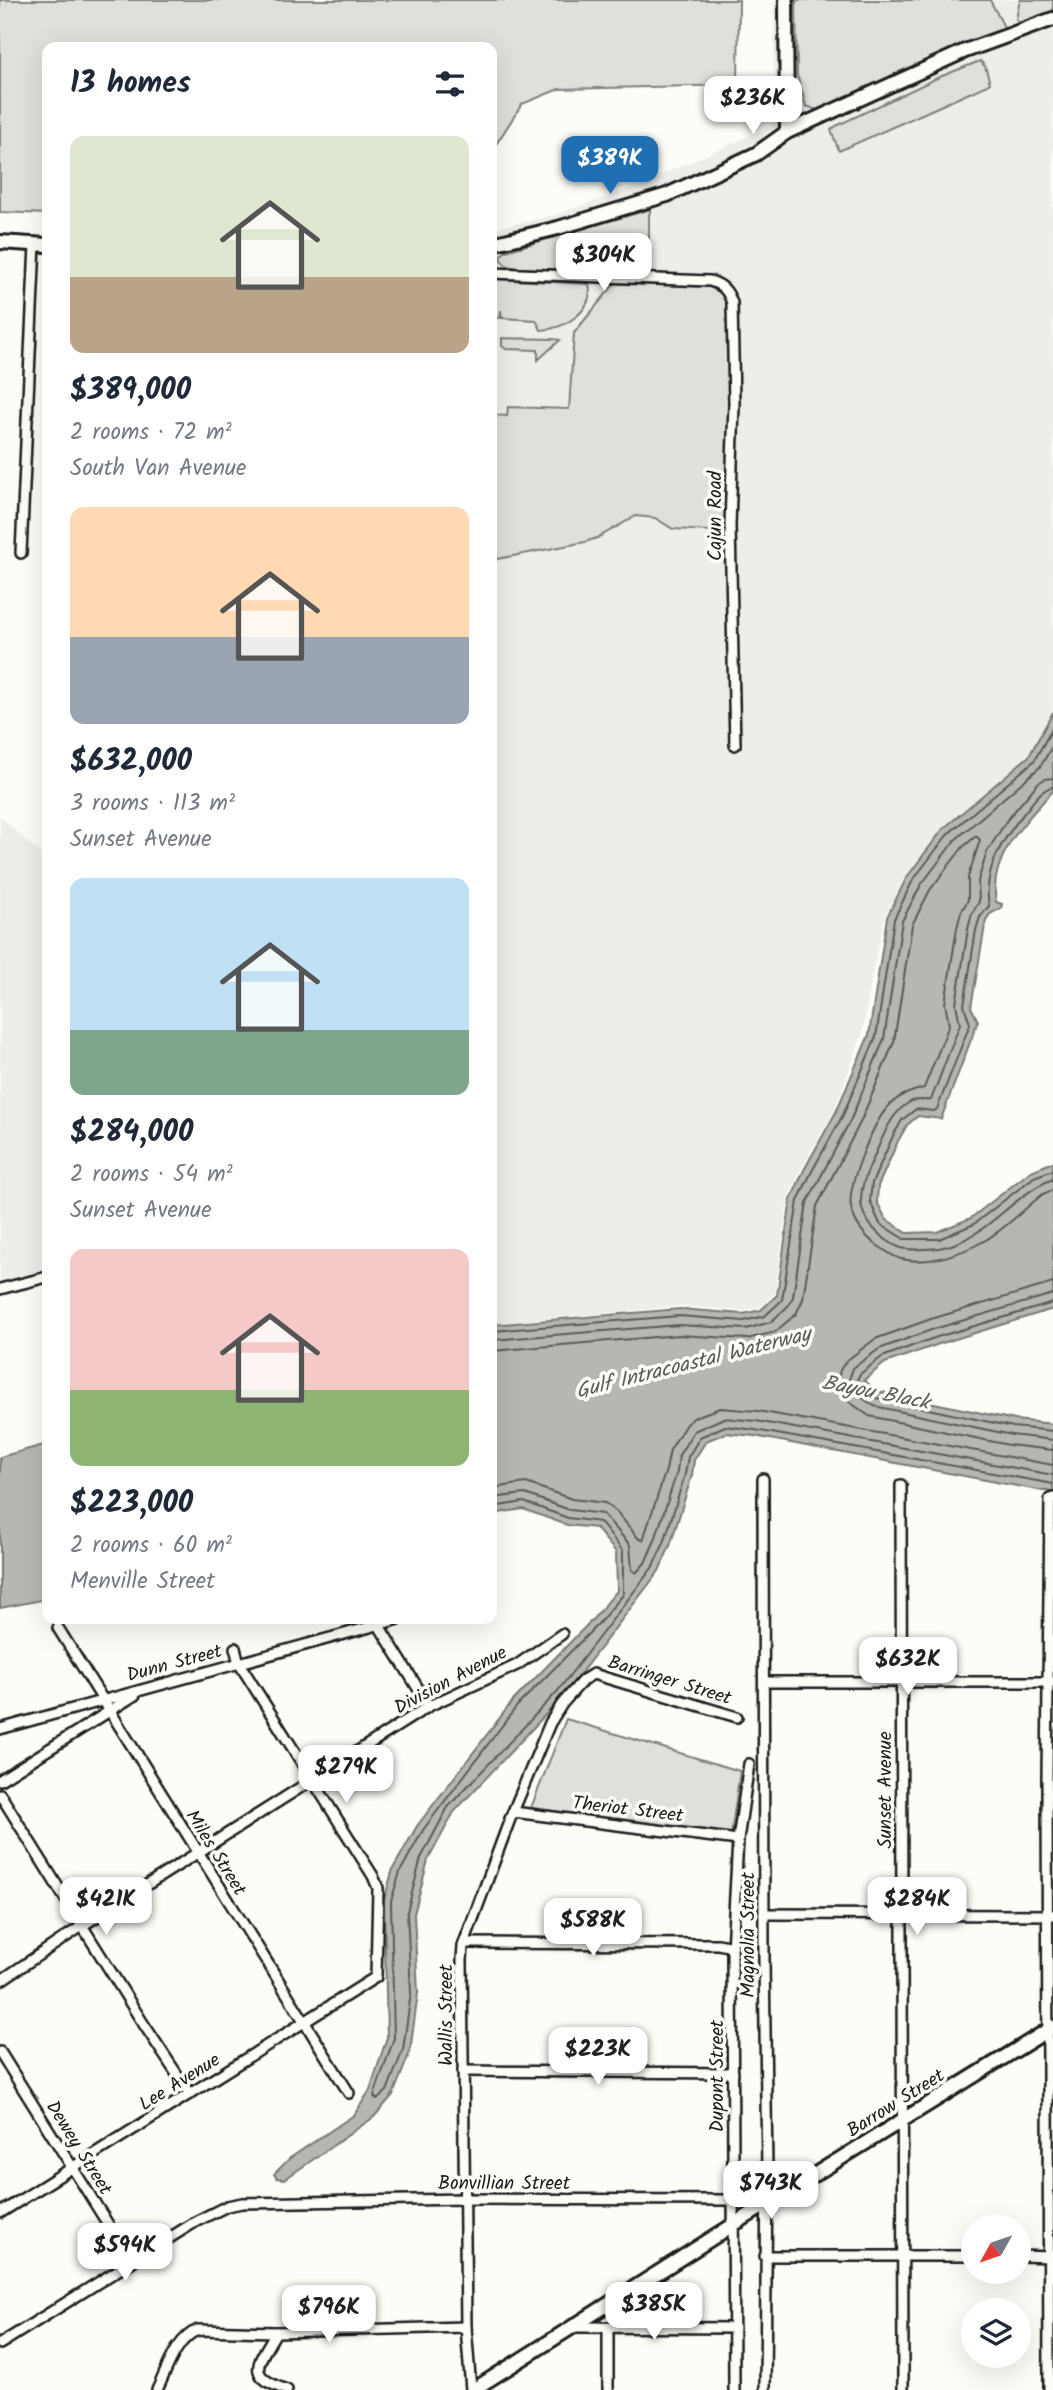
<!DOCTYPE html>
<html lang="en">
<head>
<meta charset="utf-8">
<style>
	:root { --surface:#fff; --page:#f2f2f3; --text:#1f2937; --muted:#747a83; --accent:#1f6fb2 }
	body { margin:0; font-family:Kalam,sans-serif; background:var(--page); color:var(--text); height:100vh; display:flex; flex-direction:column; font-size:26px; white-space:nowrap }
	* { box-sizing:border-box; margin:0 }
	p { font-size:23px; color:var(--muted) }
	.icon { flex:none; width:38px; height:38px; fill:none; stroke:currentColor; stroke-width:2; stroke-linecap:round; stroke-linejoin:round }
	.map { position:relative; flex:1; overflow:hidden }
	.sheet { position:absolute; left:42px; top:42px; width:455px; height:1582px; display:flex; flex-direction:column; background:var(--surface); border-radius:14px; box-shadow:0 7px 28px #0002 }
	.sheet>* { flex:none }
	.needle { width:46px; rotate:230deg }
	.controls { position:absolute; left:961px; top:2214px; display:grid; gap:14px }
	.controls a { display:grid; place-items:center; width:70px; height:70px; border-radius:50%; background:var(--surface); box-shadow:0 7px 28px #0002; font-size:35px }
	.price { position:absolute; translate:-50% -60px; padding:0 16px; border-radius:14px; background:#fff; color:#222; font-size:23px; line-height:46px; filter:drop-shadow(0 2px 4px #0008) }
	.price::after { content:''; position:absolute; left:50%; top:42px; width:21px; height:16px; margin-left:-10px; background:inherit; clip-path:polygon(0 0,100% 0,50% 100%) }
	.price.active { background:var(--accent); color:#fff }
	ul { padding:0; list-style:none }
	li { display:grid; align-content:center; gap:14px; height:371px; padding:0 28px }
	li span { display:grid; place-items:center; height:217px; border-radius:14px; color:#555 }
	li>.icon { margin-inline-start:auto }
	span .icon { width:126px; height:126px; fill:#fffc; stroke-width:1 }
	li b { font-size:30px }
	h2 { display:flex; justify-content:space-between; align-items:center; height:84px; padding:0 28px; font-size:30px }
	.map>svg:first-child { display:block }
	.built { fill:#eeede9 }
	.green { fill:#e0dfdb; stroke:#7e7e7c; stroke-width:2 }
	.water { fill:#b7b6b2; stroke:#797876; stroke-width:2 }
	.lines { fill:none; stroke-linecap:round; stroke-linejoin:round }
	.shore { stroke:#5a5a58; stroke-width:2 }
	.street-casing { stroke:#1c1c1c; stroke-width:14 }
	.secondary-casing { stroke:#1c1c1c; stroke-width:18 }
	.street { stroke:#fdfcf7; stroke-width:9 }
	.secondary { stroke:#fdfcf7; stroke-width:12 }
	.labels { text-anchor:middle; stroke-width:7; stroke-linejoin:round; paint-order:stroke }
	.street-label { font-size:19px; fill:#1c1c1c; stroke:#fdfcf7 }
	.water-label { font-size:21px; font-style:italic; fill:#5a5a58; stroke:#fdfcf7 }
</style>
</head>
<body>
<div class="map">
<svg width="1053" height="2390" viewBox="0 0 1053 2390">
	<rect width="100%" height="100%" fill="#fdfcf7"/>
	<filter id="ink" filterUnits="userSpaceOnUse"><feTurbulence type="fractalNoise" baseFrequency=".0143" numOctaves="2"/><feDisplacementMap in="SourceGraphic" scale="14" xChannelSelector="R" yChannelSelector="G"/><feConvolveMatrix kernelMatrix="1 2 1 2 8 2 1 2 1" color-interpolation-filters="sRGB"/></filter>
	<g filter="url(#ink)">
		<g class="built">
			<path d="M774 0H1053V709L1028 755 942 828 906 876 885 916 875 959 862 1035 834 1111 802 1168 788 1198 775 1293 760 1307 743 1311 680 1306 492 1324V229L554 215 622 192 774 125Z"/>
			<path d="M0 816 47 860V1270L0 1283Z"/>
		</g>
		<g class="green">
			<path d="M0 0H739L738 85 559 89 522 104 495 146H492V47H47V214L0 212Z"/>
			<path d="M796 0H990L1004 27 1003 31 900 73 817 110 806 106 797 75Z"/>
			<path d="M1020 0H1053V15L1020 25 1016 19Z"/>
			<path d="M980 61 985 66 990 83 985 86 839 151 831 130 836 126 937 78Z"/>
			<path d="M651 209 649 215V264L646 274 520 268C511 267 502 266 500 256L506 251Z"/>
			<path d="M492 279 589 284C595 311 564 329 541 330L536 320 502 318 501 310 500 318 492 317Z"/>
			<path d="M615 283 711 287C722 290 725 298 729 307V532L673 529 655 518 636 516 597 538 585 542 492 560V415L507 416 508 407 569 409 574 333Z"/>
			<path d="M502 338C513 339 555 338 560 340L538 360V350L506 349 502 346Z"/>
			<path d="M566 1719 740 1771 731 1835 531 1808Z"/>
		</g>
		<g class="water">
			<path d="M1053 712V791C1025 821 988 858 996 902L1002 904 1001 908 990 914 986 920 971 1007 978 1021 941 1119 918 1116 907 1125 898 1141 878 1186 877 1202 886 1219 907 1233 937 1232 971 1218 1031 1171 1053 1162V1309L939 1344 885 1363 864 1380 877 1391 1015 1420 1053 1424V1491H1043L754 1436 726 1433 706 1441 694 1460 692 1475 670 1546 659 1571 563 1696 454 1812 428 1860 414 1914 418 1993 410 2052 393 2095 374 2117 285 2179 277 2178 274 2174 290 2158 354 2115 370 2090 387 2037 384 1900 393 1869 417 1826 512 1702 593 1619 617 1591 616 1552 596 1528 567 1525 523 1509 492 1514V1325L680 1309 743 1314 761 1310 777 1295 791 1199 804 1170 836 1112 869 1035 887 917 907 877 943 829 1029 756Z"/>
			<path d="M47 1444V1599L0 1608V1457Z"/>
		</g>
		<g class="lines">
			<g class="shore">
				<path d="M1053 778 1045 779 1038 783 1007 820 987 852 978 881 979 902 972 913 968 929 956 1004 960 1024 931 1100C924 1101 917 1098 910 1102 892 1112 885 1132 877 1150 870 1166 861 1182 861 1201 861 1221 883 1241 901 1248 911 1251 928 1249 939 1248 985 1241 1011 1195 1053 1179"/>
				<path d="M1053 787C1043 788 1035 799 1029 807 1005 836 982 867 989 906L980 917 976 930 964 1005 970 1024 937 1109 934 1111 916 1109 902 1120 892 1138 872 1183 870 1201 880 1224 904 1239H939L974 1224 1034 1177 1053 1170"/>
				<path d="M1053 1283 931 1319 875 1339 846 1361 840 1370 838 1380 844 1398 869 1416 1009 1445 1053 1450"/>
				<path d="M1053 1294 934 1329 879 1349 853 1368 849 1380 854 1392 874 1406 1012 1435 1053 1440"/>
				<path d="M1053 1303 937 1337 882 1357 860 1374 857 1380 860 1386 876 1398 1013 1427 1053 1431"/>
				<path d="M492 1331 679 1316 744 1321 765 1316 782 1300 798 1201 811 1173 843 1115 876 1037 894 919 913 880 948 834 1034 761 1053 727"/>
				<path d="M492 1340 679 1325 746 1329 771 1322 788 1306 793 1297 807 1203 851 1119 884 1039 902 921 921 885 955 840 1040 767 1053 745"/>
				<path d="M492 1351 679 1335 747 1339 775 1332 796 1314 803 1299 817 1206 860 1123 894 1042 912 925 930 890 963 847 976 836 980 840 968 877V900L961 912 957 928 945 1003 949 1025 924 1088C910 1092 898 1095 887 1108 873 1124 847 1185 851 1207 854 1223 865 1237 878 1246 885 1250 893 1257 901 1259 928 1265 961 1254 984 1241 1005 1229 1024 1209 1043 1194L1053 1190"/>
				<path d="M492 1488 526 1483 572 1499 605 1503 616 1511 639 1539 643 1540 666 1470 670 1450 686 1424 695 1417 720 1408 758 1411 1053 1465"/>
				<path d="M492 1498 525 1494 570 1510 603 1514 630 1545 632 1570 636 1573 645 1563 655 1540 677 1472 679 1455 694 1431 724 1418 756 1421 1053 1475"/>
				<path d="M492 1507 524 1502 568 1518 600 1522 623 1551V1595L598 1624 517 1706 423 1830 400 1872 391 1901 394 2038 374 2096 377 2100 387 2091 403 2050 411 1993 407 1912 421 1858 448 1807 557 1692 652 1568 664 1543 685 1474 688 1457 700 1437 725 1426 755 1430 1053 1484"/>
			</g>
			<defs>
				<g id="street">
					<path d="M492 273 710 281C723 285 728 291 732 303L734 404 730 526 735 745"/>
					<path d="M21 553 35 244"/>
					<path d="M0 1289 47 1277"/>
					<path d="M763 1479 764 1960 767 2169 765 2390"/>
					<path d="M901 1485 903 2390"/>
					<path d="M378 1624 429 1706"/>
					<path d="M58 1628 349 2093"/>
					<path d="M764 1682H1053"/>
					<path d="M0 1729 399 1619"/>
					<path d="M0 1780 135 1695"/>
					<path d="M0 1794 141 2020 190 2094"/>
					<path d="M513 1812 738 1840"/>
					<path d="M764 1914 1053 1915"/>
					<path d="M465 1943 718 1944 728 1946 732 1950"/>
					<path d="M0 1981 82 1926 429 1706 517 1665 562 1634"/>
					<path d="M0 2052 131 2261"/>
					<path d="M463 2071 733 2073"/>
					<path d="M0 2213 376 1977 378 1888 373 1876 239 1663 235 1648"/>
					<path d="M765 2256H973"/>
					<path d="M1018 2256 1053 2257"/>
					<path d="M574 2327 734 2328"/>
					<path d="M608 2327V2390"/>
					<path d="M276 2332C258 2364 244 2375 287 2390"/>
					<path d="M0 2344 195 2222 227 2206 242 2203 464 2199 733 2200 767 2204"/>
					<path d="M157 2390C167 2370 176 2338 198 2330L276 2332 466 2327"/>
					<path d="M471 2390 466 2327 462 1960 463 1946 510 1819 550 1723 562 1704 583 1680 593 1674 737 1717"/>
					<path d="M734 2390 732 1950 738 1840 749 1764"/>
					<path d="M1049 2390 1047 1779 1050 1499 1053 1498"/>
				</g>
				<g id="secondary">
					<path d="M786 0 787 132"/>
					<path d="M0 242 47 245"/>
					<path d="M492 244 558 228 667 195 756 154 787 132 965 51 1053 19"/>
					<path d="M473 2390 733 2225 1053 2027"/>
				</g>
			</defs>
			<use href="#street" class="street-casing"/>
			<use href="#secondary" class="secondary-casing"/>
			<use href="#street" class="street"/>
			<use href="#secondary" class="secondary"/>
		</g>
	</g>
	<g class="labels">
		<g class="street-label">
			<text transform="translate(714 516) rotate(-90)" y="7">Cajun Road</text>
			<text transform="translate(174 1662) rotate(-15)" y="7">Dunn Street</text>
			<text transform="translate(450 1679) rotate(-28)" y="7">Division Avenue</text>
			<text transform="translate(670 1679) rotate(17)" y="7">Barringer Street</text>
			<text transform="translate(884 1790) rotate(-90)" y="7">Sunset Avenue</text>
			<text transform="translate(628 1808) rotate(7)" y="7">Theriot Street</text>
			<text transform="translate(217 1852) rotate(58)" y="7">Miles Street</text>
			<text transform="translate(747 1935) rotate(-90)" y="7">Magnolia Street</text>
			<text transform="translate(445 2015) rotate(-90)" y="7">Wallis Street</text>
			<text transform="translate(716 2076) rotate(-90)" y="7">Dupont Street</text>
			<text transform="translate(179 2081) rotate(-32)" y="7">Lee Avenue</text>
			<text transform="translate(895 2102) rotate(-32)" y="7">Barrow Street</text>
			<text transform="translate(80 2147) rotate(58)" y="7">Dewey Street</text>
			<text x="504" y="2189">Bonvillian Street</text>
		</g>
		<g class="water-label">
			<text transform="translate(693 1362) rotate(-14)" y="7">Gulf Intracoastal Waterway</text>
			<text transform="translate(876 1392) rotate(11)" y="7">Bayou Black</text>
		</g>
	</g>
</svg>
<div class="controls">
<a><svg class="needle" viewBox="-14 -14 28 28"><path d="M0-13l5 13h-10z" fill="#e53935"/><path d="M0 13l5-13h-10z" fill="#747a83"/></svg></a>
<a><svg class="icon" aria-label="layers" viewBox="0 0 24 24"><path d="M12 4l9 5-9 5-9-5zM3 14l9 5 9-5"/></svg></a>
</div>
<b class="price" style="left:753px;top:136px">$236K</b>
<b class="price active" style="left:610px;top:196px">$389K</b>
<b class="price" style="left:604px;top:293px">$304K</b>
<b class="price" style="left:908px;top:1697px">$632K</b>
<b class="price" style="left:346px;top:1805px">$279K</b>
<b class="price" style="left:106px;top:1937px">$421K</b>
<b class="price" style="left:917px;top:1937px">$284K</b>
<b class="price" style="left:593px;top:1958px">$588K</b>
<b class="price" style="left:598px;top:2087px">$223K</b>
<b class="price" style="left:771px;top:2221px">$743K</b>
<b class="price" style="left:125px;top:2283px">$594K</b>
<b class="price" style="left:654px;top:2342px">$385K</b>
<b class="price" style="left:329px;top:2345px">$796K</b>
<section class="sheet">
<h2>13 homes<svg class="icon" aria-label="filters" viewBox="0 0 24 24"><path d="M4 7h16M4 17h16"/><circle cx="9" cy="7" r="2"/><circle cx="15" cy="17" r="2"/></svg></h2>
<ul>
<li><span style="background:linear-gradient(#dfe7d0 65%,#b9a48a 0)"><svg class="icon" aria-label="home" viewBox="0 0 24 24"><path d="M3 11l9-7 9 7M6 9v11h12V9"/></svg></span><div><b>$389,000</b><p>2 rooms · 72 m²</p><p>South Van Avenue</p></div></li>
<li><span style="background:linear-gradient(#ffd9b3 60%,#9aa5b1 0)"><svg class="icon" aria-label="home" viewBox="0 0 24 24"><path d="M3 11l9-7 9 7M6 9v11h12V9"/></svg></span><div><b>$632,000</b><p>3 rooms · 113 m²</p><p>Sunset Avenue</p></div></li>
<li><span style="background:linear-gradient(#bfe0f5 70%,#7fa58c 0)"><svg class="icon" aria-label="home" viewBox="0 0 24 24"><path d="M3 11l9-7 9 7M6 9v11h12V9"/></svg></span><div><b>$284,000</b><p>2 rooms · 54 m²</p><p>Sunset Avenue</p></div></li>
<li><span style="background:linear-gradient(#f6c9c9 65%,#8fb573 0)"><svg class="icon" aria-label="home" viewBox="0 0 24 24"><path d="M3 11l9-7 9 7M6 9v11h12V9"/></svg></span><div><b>$223,000</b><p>2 rooms · 60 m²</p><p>Menville Street</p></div></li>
</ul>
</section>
</div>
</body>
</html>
